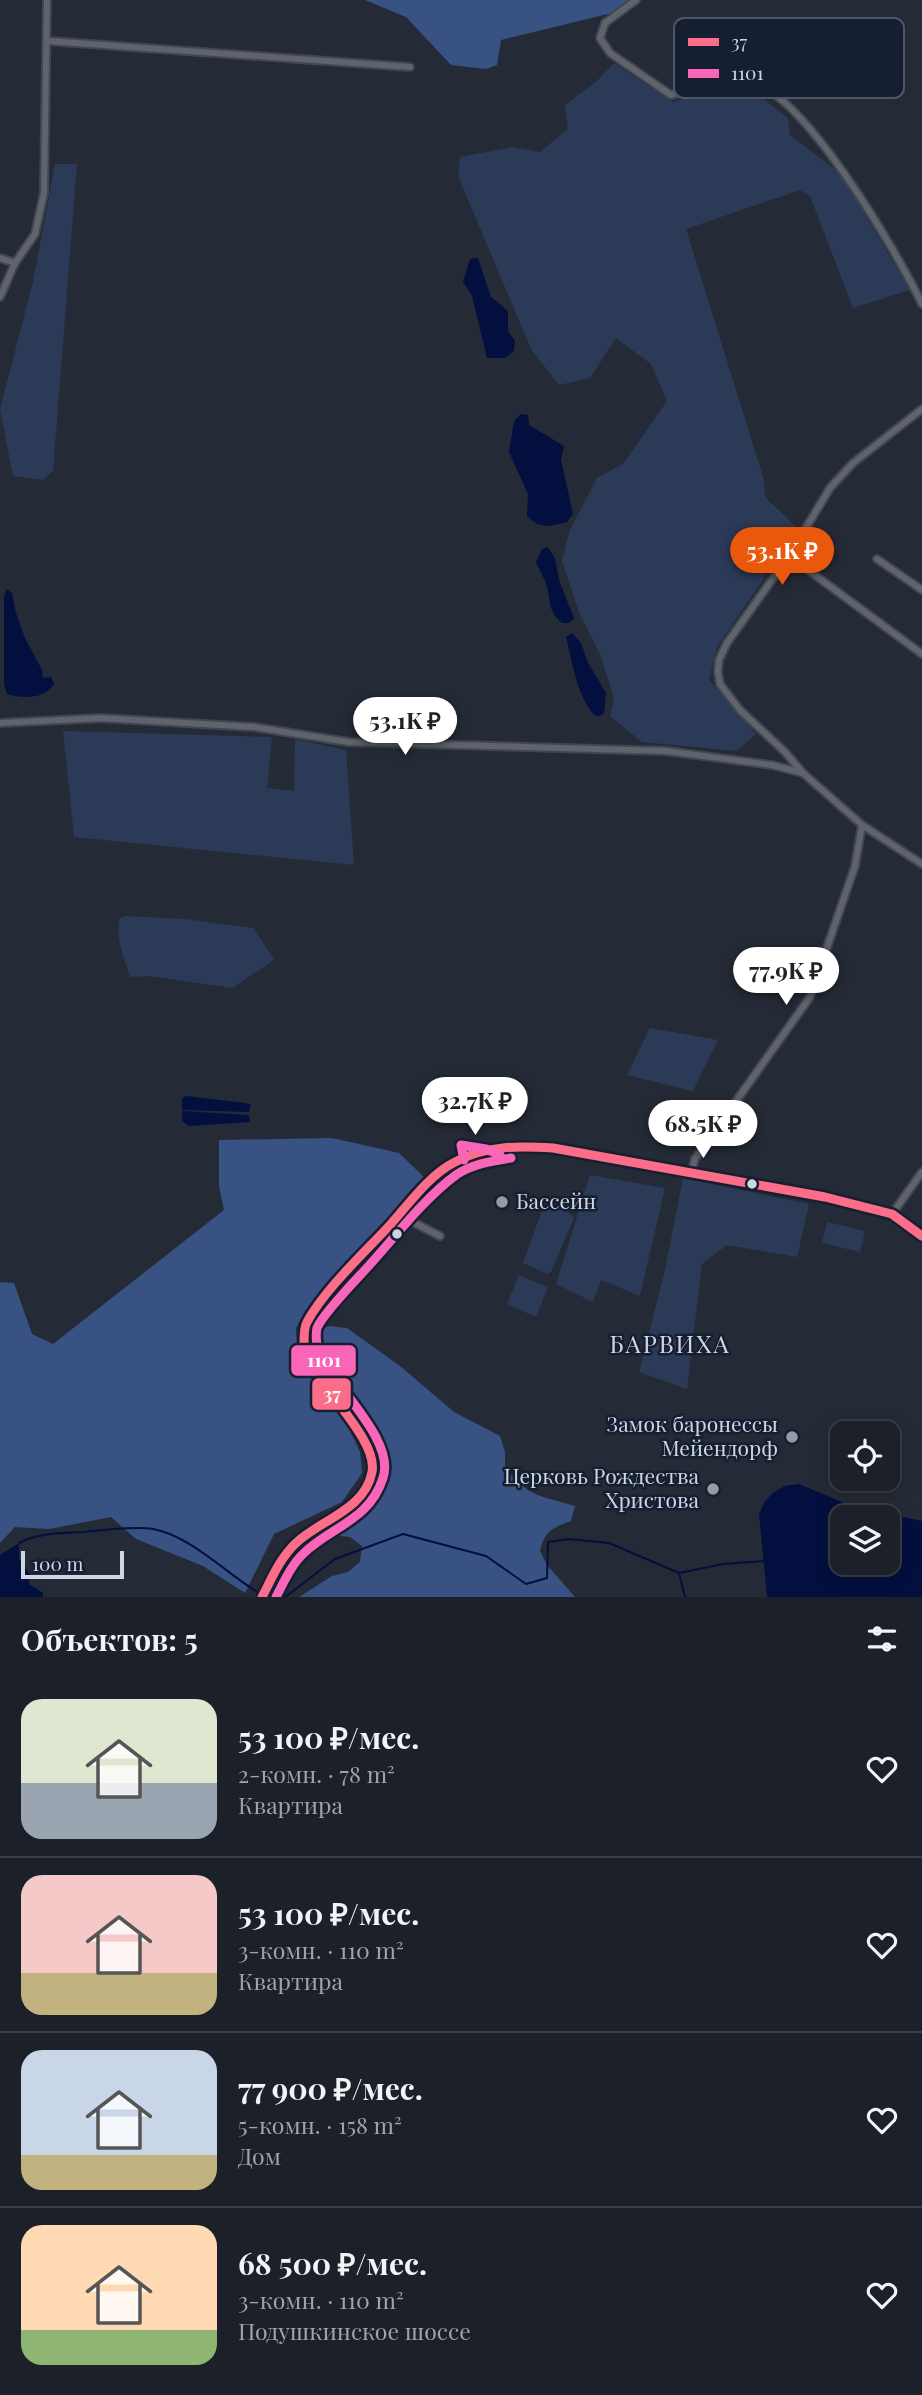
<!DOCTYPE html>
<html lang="ru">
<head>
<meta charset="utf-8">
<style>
	:root { --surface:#1c2028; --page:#252830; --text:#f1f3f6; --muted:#a0a3a8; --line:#3a3e45; --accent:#ea580c }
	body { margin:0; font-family:"Playfair Display",serif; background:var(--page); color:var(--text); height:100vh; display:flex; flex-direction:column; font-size:26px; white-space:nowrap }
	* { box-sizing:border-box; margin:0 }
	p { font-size:23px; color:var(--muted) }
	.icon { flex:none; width:38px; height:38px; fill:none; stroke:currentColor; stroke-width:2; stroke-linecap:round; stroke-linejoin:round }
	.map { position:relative; height:1597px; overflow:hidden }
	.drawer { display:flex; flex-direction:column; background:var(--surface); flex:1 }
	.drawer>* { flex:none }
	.controls { position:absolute; left:830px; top:1421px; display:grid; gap:14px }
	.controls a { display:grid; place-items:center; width:70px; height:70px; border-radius:14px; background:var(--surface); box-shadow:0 4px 18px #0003,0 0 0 2px var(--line); font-size:35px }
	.scale { position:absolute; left:21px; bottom:18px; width:103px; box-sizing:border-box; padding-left:7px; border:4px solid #cfd6e3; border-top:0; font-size:19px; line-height:24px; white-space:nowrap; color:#cfd6e3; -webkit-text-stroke:5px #161f32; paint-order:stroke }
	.price { position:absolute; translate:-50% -60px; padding:0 16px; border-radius:24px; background:#fff; color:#222; font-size:23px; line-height:46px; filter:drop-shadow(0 2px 4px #0008) }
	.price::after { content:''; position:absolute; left:50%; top:42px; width:21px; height:16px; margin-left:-10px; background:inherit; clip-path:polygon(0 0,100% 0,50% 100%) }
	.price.current { background:var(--accent); color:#fff }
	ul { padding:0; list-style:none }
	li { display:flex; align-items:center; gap:21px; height:175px; padding:0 21px }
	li+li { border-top:2px solid var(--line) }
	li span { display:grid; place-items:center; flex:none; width:196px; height:140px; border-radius:21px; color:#555 }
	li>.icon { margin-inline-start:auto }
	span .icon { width:84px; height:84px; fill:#fffc; stroke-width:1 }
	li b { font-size:30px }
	h2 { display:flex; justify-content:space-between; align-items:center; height:84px; padding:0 21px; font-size:30px }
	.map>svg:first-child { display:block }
	.green { fill:#2b3a57 }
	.forest { fill:#395284 }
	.water { fill:#030f3e; fill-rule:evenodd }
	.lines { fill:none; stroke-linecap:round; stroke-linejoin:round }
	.stream { stroke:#030f3e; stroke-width:2 }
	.minor-casing { stroke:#424650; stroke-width:10 }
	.secondary-casing { stroke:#424650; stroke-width:11 }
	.minor { stroke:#5e636c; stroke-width:6 }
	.secondary { stroke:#5b616c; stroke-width:8 }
	.bus-1-casing { stroke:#161f32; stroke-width:14 }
	.bus-2-casing { stroke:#161f32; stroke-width:14 }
	.bus-1 { stroke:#fb6d88; stroke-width:9 }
	.bus-2 { stroke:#fa66b7; stroke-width:9 }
	.bus-dot { fill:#cfd6e3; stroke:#161f32; stroke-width:2.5 }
	.poi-dot { fill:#949aa6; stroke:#161f32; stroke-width:2.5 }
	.labels { text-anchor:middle; stroke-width:5; stroke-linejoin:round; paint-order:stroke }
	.poi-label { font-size:21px; fill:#cfd6e3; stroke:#161f32; text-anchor:end }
	.quarter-label { font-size:24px; letter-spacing:2px; fill:#cfd6e3; stroke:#161f32 }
	.key { fill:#161f32; stroke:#4e5667; stroke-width:2 }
	.key-label { font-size:19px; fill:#cfd6e3 }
	.line-badge { stroke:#161f32; stroke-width:2.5 }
	.badge-label { font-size:19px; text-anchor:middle; font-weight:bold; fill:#fff }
</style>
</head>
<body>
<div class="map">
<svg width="922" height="1597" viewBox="0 0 922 1597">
	<rect width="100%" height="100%" fill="#252b36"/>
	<g class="green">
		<path d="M614 63 673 102 722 87 745 85 788 118 790 135 841 174 910 290 853 308 810 196 800 190 686 229 764 480 765 497 798 529 717 647 709 680 756 734 736 751 642 742 610 716 614 698 600 654 580 615 562 561 569 532 597 478 623 464 667 401 651 364 616 338 590 378 559 385 531 349 458 176 460 157 512 147 540 152 568 129 565 105 598 80Z"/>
		<path d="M55 164H77L53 471 43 480 13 476 0 409 33 282Z"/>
		<path d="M63 731 272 737 267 788 294 791 295 739 346 750 354 865 74 837Z"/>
		<path d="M125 916 184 919 254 928 274 960 232 988 149 976 130 977C124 957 115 939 120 918Z"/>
		<path d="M650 1028 718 1040 693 1091 627 1075Z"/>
		<path d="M590 1175 665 1188 640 1296 601 1280 593 1302 556 1284Z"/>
		<path d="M683 1178 809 1204 797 1257 727 1245 702 1264 687 1389 639 1372 664 1274Z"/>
		<path d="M549 1205 571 1214 574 1218 551 1272 547 1274 523 1263 543 1208Z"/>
		<path d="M827 1222 865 1231 860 1252 822 1243Z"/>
		<path d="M519 1275 548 1287 536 1317 507 1304Z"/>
	</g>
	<g class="forest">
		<path d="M365 0H631L624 10 501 40 497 65 486 69 451 65 406 17Z"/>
		<path d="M332 1138 399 1153 425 1178 340 1268 305 1311 296 1328 297 1350 339 1408 360 1452 362 1473 342 1502 274 1534 245 1593 203 1566 136 1539 111 1517 49 1529 15 1527 0 1543V1282L14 1283 32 1334 53 1344 224 1210 219 1186V1140Z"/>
		<path d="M329 1326 347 1328 400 1366 454 1412 500 1436 505 1452V1468C533 1500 538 1494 575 1506L571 1521C553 1527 544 1532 540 1551L547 1565 575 1597H299L332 1576 348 1572 360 1562 362 1546 350 1537 334 1535 343 1522 357 1513 372 1499 383 1469 376 1439 358 1398 315 1348 314 1332Z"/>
	</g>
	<g class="water">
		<path d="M478 258 491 297 508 311V331L515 341 514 351 505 358H487L472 296 463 282 470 259Z"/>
		<path d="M521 414 528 415 529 425 564 446 561 460 573 514 567 522C551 526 540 530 527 516L528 494 509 452 514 421Z"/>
		<path d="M548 547 555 558 559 580 574 618 569 623H562C549 612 551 605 548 591 546 581 540 571 536 562L542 549Z"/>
		<path d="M7 589 12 593 16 613 25 638 42 670 43 678 51 677 54 684C46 699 22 699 7 694L4 685V596Z"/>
		<path d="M572 633 581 643 588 663 606 693 604 713 598 717C579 707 571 657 566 637Z"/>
		<path d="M186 1096 246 1103 251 1105 249 1112 182 1110V1098Z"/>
		<path d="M182 1111 249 1115 250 1122 189 1126 182 1121Z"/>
		<path d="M799 1484 875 1516 905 1517 922 1521V1597H767L759 1514 765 1501 774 1492 785 1486ZM842 1517H887V1563H842Z"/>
		<path d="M19 1543V1559L30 1574 29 1584 43 1593V1597H0V1555Z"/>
	</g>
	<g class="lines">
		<g class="stream">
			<path d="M19 1543C38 1533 61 1533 83 1532 102 1530 135 1526 153 1529 189 1535 227 1574 259 1593"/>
			<path d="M679 1573 723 1564 765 1561"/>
			<path d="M285 1597 335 1559 403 1534 486 1556 526 1584 547 1578 548 1542 569 1539 609 1543 679 1573 685 1597"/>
		</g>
		<defs>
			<g id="minor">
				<path d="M636 0 605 23 600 38 610 53 671 95C694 88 720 77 745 80 803 88 897 253 922 304"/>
				<path d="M48 41 410 67"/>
				<path d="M0 258 15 263"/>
				<path d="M0 297 15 263 35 234 44 193 47 0"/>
				<path d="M922 409 853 463 830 488 789 556 727 643 719 660 718 672 720 684 740 710 785 752 803 773 862 825 922 864"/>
				<path d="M789 556 922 654"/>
				<path d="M877 559 922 590"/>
				<path d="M0 723 101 718 254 727 348 742 666 751 772 765 803 773"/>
				<path d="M691 1173 695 1159 810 997 855 866 862 825"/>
				<path d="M892 1214 922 1172"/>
				<path d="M399 1215 440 1236"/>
			</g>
			<path id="secondary" d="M262 1597 284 1556 298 1541 338 1516 363 1492 372 1473V1458L345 1410 312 1365 304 1345 305 1324 332 1288 369 1247 431 1180 452 1163 479 1151 509 1146 553 1148 825 1197 892 1214 922 1236"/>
		</defs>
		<use href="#minor" class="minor-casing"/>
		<use href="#secondary" class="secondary-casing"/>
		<use href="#minor" class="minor"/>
		<use href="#secondary" class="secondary"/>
		<defs>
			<path id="bus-1" d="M262 1597C272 1578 280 1558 296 1543 320 1520 365 1510 372 1472 379 1436 306 1378 304 1343 304 1336 304 1327 307 1322 325 1289 364 1253 390 1225 409 1204 429 1175 455 1162 487 1145 518 1146 553 1148L825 1197 892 1214 922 1236"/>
			<g id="bus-2">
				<path d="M464 1160 461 1145 486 1149 500 1155"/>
				<path d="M276 1597C284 1582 291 1565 304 1553 332 1526 369 1521 383 1478 397 1437 324 1380 317 1344 316 1340 316 1331 317 1328 323 1314 353 1283 364 1271 393 1240 422 1200 456 1175 472 1164 492 1161 511 1158"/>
			</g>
		</defs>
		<use href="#bus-1" class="bus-1-casing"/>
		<use href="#bus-2" class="bus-2-casing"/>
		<use href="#bus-1" class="bus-1"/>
		<use href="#bus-2" class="bus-2"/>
	</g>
	<g class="bus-dot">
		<circle cx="752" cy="1184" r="6"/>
		<circle cx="397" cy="1234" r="6"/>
	</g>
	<g class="poi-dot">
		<circle cx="502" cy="1202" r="7"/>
		<circle cx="792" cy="1437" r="7"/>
		<circle cx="713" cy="1489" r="7"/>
	</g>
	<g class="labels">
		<g class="poi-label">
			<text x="516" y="1209" text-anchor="start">Бассейн</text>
			<text x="778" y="1432">Замок баронессы<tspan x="778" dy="24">Мейендорф</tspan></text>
			<text x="699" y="1484">Церковь Рождества<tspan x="699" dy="24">Христова</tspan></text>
		</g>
		<g class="quarter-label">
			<text x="670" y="1353">БАРВИХА</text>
		</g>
	</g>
	<rect x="674" y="18" width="230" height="80" rx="10" class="key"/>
	<rect x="688" y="38" width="31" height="8" fill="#fb6d88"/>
	<rect x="688" y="69" width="31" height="9" fill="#fa66b7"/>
	<g class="key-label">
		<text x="731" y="49">37</text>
		<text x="731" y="80">1101</text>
	</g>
	<g class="line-badge">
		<rect x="290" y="1344" width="67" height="33" rx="7" fill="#fa66b7"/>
		<rect x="311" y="1377" width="41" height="34" rx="7" fill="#fb6d88"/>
	</g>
	<g class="badge-label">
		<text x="324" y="1367">1101</text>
		<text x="332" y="1401">37</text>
	</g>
</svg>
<div class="controls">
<a><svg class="icon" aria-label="locate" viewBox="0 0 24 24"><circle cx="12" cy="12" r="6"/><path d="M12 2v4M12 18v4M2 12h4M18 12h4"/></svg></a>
<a><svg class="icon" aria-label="layers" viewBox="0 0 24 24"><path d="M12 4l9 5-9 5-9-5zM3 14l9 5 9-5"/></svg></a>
</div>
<div class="scale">100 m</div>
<b class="price current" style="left:782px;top:587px">53.1K ₽</b>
<b class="price" style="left:405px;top:757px">53.1K ₽</b>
<b class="price" style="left:786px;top:1007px">77.9K ₽</b>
<b class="price" style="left:475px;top:1137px">32.7K ₽</b>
<b class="price" style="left:703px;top:1160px">68.5K ₽</b>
</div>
<section class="drawer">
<h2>Объектов: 5<svg class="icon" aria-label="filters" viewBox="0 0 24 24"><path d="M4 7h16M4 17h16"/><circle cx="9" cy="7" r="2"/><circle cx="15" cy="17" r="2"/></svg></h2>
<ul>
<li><span style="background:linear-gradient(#dfe7d0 60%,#9aa5b1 0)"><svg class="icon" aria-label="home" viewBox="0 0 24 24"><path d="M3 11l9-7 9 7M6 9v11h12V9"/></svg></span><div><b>53 100 ₽/мес.</b><p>2-комн. · 78 m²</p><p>Квартира</p></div><svg class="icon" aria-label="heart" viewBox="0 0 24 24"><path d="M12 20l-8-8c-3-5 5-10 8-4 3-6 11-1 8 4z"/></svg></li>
<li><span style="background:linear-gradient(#f6c9c9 70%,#c2b280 0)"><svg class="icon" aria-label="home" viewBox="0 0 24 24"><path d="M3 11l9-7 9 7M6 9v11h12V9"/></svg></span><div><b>53 100 ₽/мес.</b><p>3-комн. · 110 m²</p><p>Квартира</p></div><svg class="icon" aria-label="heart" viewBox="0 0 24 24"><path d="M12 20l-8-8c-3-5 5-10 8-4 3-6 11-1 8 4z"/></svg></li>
<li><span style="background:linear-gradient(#c9d6e8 75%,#c2b280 0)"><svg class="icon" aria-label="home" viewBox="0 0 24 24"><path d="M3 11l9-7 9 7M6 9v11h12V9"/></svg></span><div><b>77 900 ₽/мес.</b><p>5-комн. · 158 m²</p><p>Дом</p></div><svg class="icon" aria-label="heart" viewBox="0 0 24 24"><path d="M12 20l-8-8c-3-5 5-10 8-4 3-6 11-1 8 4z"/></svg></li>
<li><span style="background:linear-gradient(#ffd9b3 75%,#8fb573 0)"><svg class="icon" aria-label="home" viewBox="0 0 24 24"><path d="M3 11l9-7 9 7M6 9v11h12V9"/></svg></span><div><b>68 500 ₽/мес.</b><p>3-комн. · 110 m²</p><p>Подушкинское шоссе</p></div><svg class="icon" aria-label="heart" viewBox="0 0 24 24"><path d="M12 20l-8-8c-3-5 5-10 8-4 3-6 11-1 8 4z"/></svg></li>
</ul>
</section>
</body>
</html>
